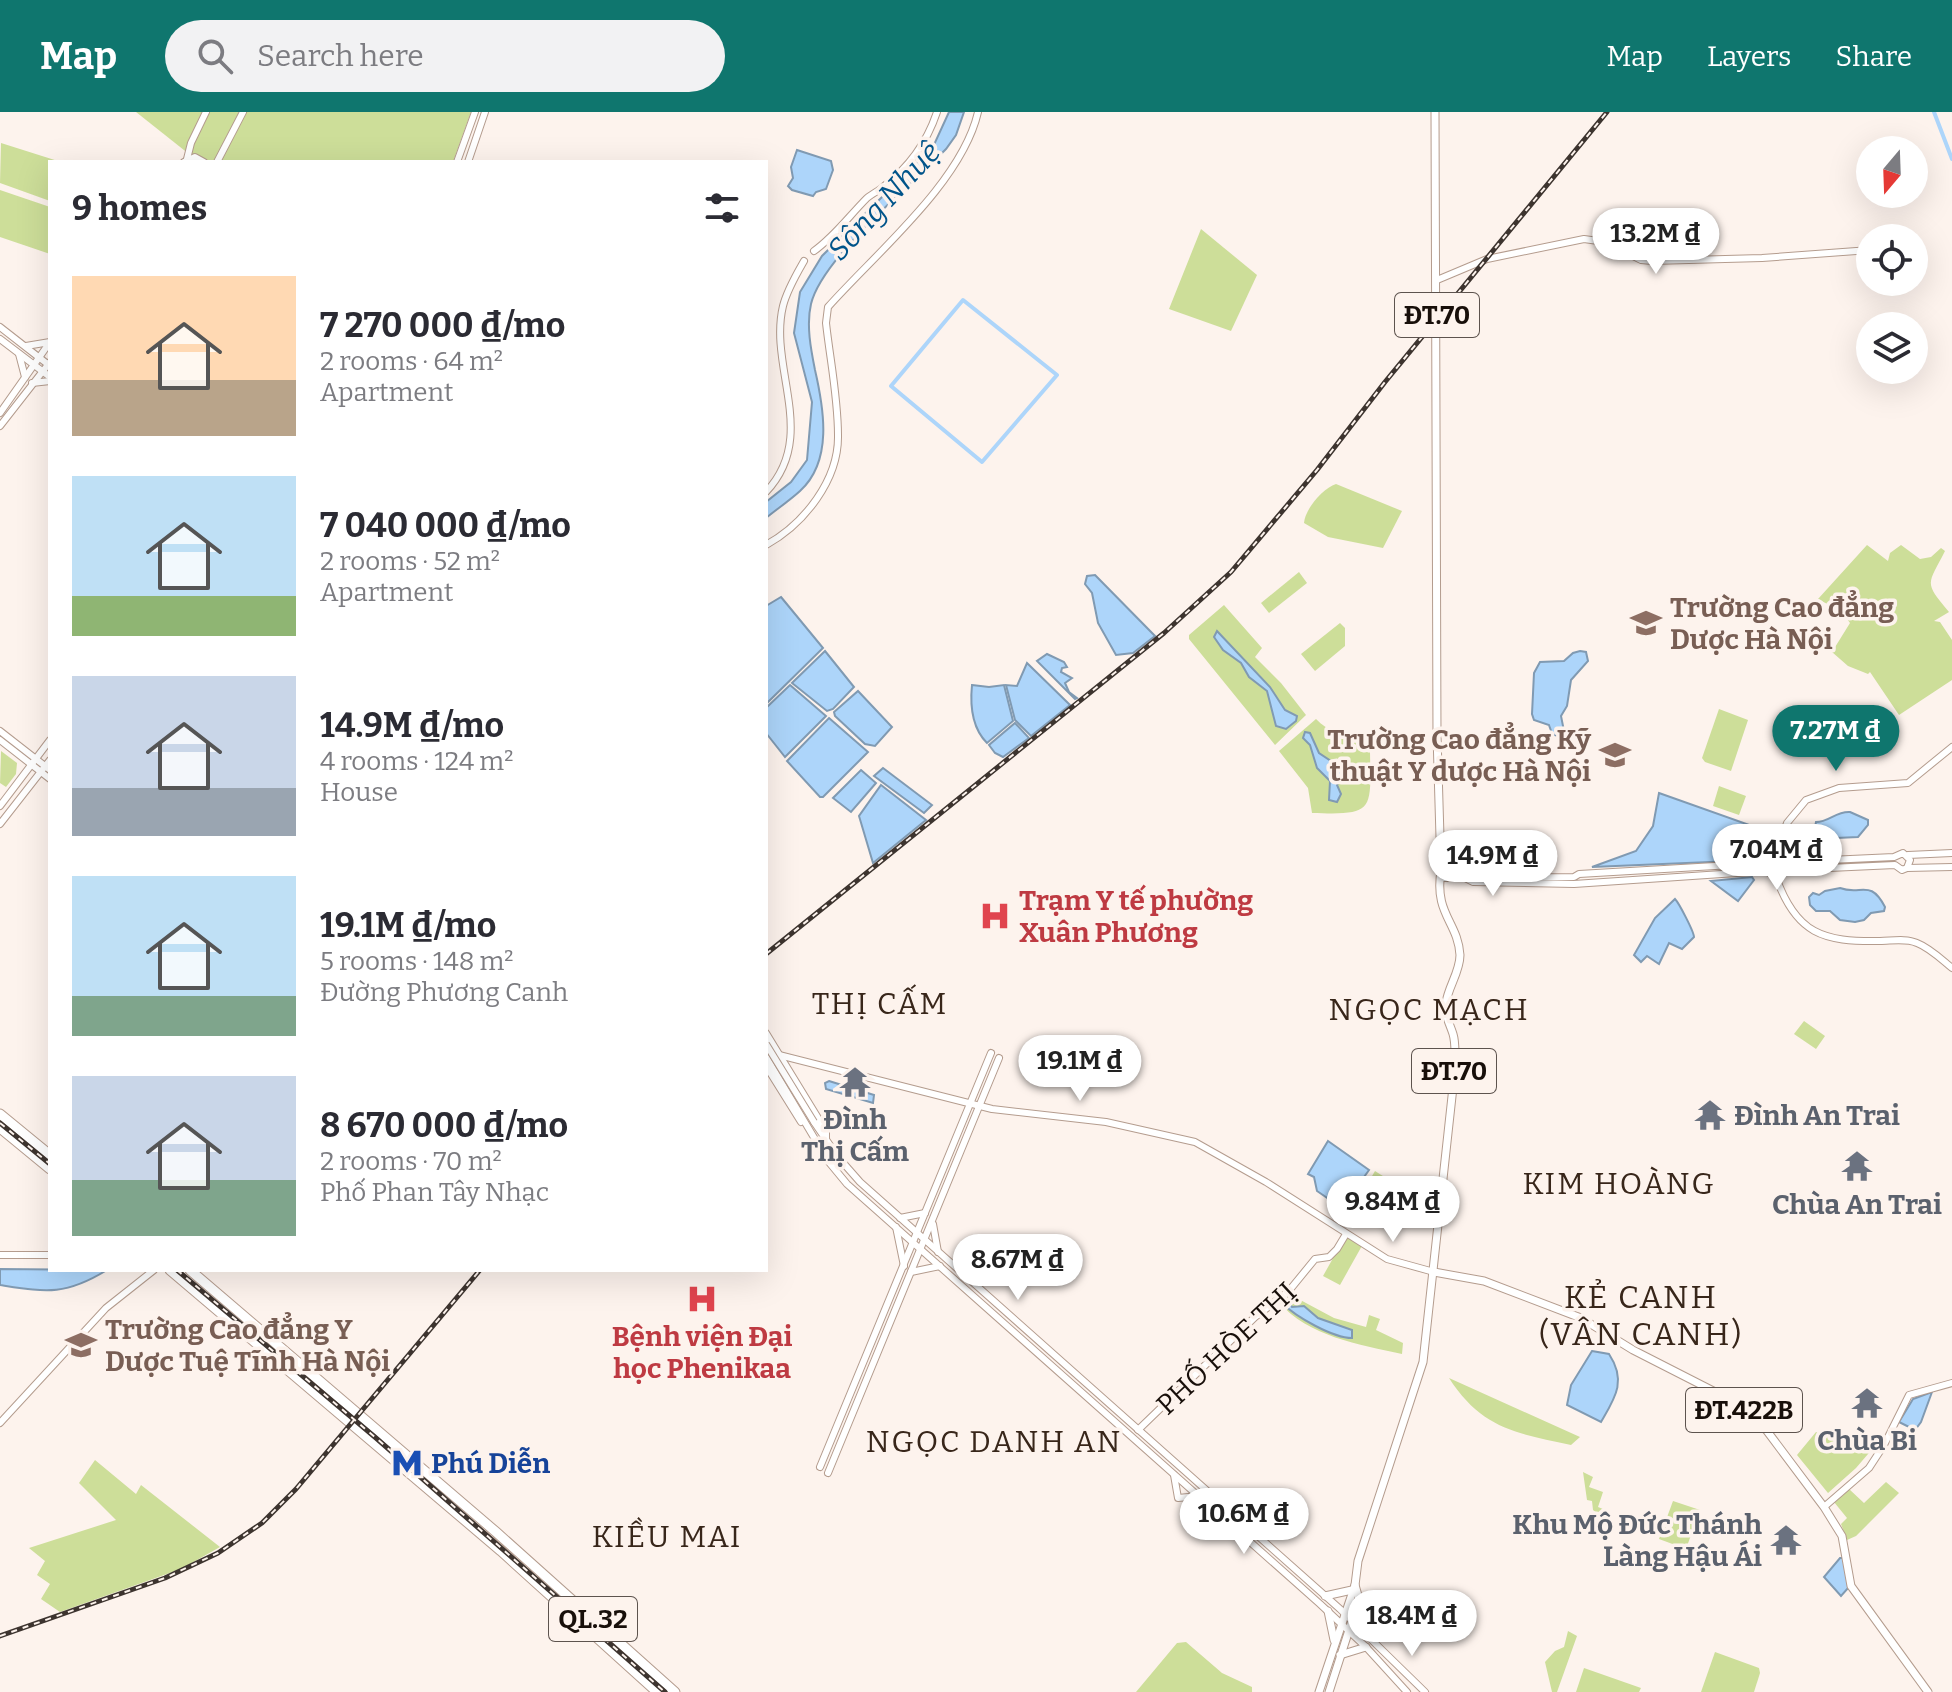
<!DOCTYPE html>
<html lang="en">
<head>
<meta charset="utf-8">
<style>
	:root { --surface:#fff; --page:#f2f2f3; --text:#2b2b33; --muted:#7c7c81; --accent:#0f766e }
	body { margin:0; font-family:Bitter,serif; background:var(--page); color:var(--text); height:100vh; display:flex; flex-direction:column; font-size:30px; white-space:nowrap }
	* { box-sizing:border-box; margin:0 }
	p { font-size:26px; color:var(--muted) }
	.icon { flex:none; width:44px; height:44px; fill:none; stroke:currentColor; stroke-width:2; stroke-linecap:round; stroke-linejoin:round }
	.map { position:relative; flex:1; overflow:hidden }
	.drawer { position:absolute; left:48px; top:48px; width:720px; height:1112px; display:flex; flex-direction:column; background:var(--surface); border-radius:0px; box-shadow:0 8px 32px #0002 }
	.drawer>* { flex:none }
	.needle { width:52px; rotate:199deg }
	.controls { position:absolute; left:1856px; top:24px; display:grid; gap:16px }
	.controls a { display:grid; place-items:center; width:72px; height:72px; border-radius:50%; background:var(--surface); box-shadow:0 8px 32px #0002; font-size:40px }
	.price { position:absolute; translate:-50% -68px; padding:0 18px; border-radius:28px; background:#fff; color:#222; font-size:26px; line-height:52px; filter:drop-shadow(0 2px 4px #0008) }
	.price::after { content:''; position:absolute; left:50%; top:48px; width:24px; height:18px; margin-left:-12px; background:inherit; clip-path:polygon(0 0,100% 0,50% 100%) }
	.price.selected { background:var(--accent); color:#fff }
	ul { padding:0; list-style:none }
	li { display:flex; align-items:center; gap:24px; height:200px; padding:0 24px }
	li span { display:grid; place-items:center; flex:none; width:224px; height:160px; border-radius:0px; color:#555 }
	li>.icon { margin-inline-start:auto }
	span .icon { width:96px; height:96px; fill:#fffc; stroke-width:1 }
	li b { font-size:34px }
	h2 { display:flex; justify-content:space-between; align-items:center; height:96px; padding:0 24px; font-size:34px }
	header { display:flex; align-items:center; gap:48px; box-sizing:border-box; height:112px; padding:0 40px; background:var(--accent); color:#fff }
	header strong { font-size:38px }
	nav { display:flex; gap:44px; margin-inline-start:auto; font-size:28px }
	.search { width:560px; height:72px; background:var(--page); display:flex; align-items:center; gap:20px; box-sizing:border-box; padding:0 28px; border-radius:44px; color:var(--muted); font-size:30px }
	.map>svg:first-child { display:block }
	.green { fill:#cdde99 }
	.water { fill:#add5fa; stroke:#809ab2; stroke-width:2 }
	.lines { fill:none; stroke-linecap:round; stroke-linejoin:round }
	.canal { stroke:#add5fa; stroke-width:4 }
	.secondary-casing { stroke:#b49c8e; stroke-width:8 }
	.primary-casing { stroke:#b49c8e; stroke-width:9 }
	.highway-casing { stroke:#b49c8e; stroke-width:11 }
	.secondary { stroke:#fff; stroke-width:6 }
	.primary { stroke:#fff; stroke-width:7 }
	.highway { stroke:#fff; stroke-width:9 }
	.rail-casing { stroke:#3d342f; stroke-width:5 }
	.rail { stroke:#fdf3ed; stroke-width:2; stroke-dasharray:6; stroke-linecap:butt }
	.secondary-bridge-casing { stroke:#b49c8e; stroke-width:8; stroke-linecap:butt }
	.secondary-bridge { stroke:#fff; stroke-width:6 }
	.labels { text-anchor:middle; stroke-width:7; stroke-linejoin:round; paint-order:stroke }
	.shield { fill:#fdf3ed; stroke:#5d534e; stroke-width:2 }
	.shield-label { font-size:26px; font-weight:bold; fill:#180f0a }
	.education-label { font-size:28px; font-weight:bold; fill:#785e54; stroke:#fdf3ed; text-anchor:start }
	.health-label { font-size:28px; font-weight:bold; fill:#be3a42; stroke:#fdf3ed; text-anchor:start }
	.worship-label { font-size:28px; font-weight:bold; fill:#5b616d; stroke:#fdf3ed }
	.street-label { font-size:28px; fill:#180f0a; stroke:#fdf3ed }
	.transit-label { font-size:28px; font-weight:bold; fill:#164399; stroke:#fdf3ed; text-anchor:start }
	.water-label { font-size:30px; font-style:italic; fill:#00548a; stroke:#fdf3ed }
	.neighbourhood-label { font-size:30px; letter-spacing:2px; fill:#38261a; stroke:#fdf3ed }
	.quarter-label { font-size:32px; letter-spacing:2px; fill:#38261a; stroke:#fdf3ed }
</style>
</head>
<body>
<header>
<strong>Map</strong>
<div class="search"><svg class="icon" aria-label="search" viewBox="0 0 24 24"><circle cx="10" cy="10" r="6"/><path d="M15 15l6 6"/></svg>Search here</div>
<nav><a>Map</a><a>Layers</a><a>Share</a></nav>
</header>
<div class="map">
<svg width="1952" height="1580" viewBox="0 0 1952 1580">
	<rect width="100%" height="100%" fill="#fdf3ed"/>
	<g class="green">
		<path d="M136 0H471L453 50H199Z"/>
		<path d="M1 31 61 50H50V89L0 71Z"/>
		<path d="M0 78 50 95V142L0 125Z"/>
		<path d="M1201 117 1257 163 1231 219 1169 197Z"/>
		<path d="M1336 372 1402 399 1383 436 1328 425 1304 411C1305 397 1323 376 1336 372Z"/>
		<path d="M1867 433 1888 449 1890 441 1901 433 1920 447 1931 445 1941 436 1945 439C1928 473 1923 469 1949 500L1934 509 1940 510 1952 528V568L1899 603 1870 560 1868 562 1848 554 1832 540 1850 511 1842 500 1818 487Z"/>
		<path d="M1299 460 1307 471 1269 501 1261 491Z"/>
		<path d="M1224 493 1262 536 1255 545 1281 571 1306 603 1275 633 1189 527V523Z"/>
		<path d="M1340 511 1345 516V534L1315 559 1301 542Z"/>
		<path d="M1719 597 1748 608 1731 659 1705 650 1702 646Z"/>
		<path d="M1316 607C1328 619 1339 623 1356 625L1360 634 1370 640C1371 700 1374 703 1312 701L1308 676 1279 639Z"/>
		<path d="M1 639 17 651 16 662 6 675 0 671Z"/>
		<path d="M1719 674 1746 684 1739 703 1713 694Z"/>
		<path d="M1804 909 1825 924 1816 937 1794 922Z"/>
		<path d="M1375 1059 1397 1073 1372 1114 1350 1102Z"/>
		<path d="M1346 1123 1363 1132 1340 1173 1323 1164Z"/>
		<path d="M1291 1183 1334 1206 1366 1215 1369 1203 1380 1207 1376 1218 1403 1231 1402 1242C1360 1233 1307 1224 1279 1190Z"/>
		<path d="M1449 1266 1580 1325 1571 1333C1516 1321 1482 1317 1449 1266Z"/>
		<path d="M1816 1320 1849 1333 1865 1329 1874 1335 1856 1356 1828 1381 1797 1343Z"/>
		<path d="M95 1348 136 1382 141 1373 220 1435 181 1457 60 1500 41 1487 50 1472 37 1463 45 1449 29 1436 116 1408 79 1371Z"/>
		<path d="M1583 1360 1593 1365 1589 1375 1603 1380 1598 1395 1608 1399 1601 1422 1596 1412 1598 1402 1593 1398 1592 1389 1587 1388Z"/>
		<path d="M1886 1370 1899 1381 1856 1424 1847 1428 1841 1412 1847 1406 1834 1390 1849 1377 1864 1391Z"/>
		<path d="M1673 1389 1700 1398 1686 1437 1659 1427Z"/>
		<path d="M1568 1519 1577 1524 1557 1580H1552L1545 1550 1555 1539 1564 1535Z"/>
		<path d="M1186 1530 1222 1561 1252 1575V1580H1136L1177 1531Z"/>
		<path d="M1715 1540 1759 1556 1760 1561 1754 1580H1701Z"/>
		<path d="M1584 1556 1641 1576 1639 1580H1576Z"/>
	</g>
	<g class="water">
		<path d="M949 0H964L956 23 946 37C911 73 822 146 811 192 806 213 811 238 815 258 824 297 833 349 800 379 789 389 777 397 766 406V390L791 370 807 348 812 290 794 221 800 180 822 144 933 35Z"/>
		<path d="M797 38 831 49 833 58 826 77 816 80 813 84 792 78 788 74 793 66 791 55Z"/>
		<path d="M1095 463 1155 524 1133 541 1116 543 1098 511 1092 481 1085 472 1087 464Z"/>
		<path d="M781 485 823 536 766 592V494Z"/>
		<path d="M1217 519 1270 575 1285 598 1297 604 1296 609 1286 617 1276 614 1267 579 1249 565 1241 551 1223 538 1214 525Z"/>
		<path d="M825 539 854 575 833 597 827 599 792 571Z"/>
		<path d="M1580 539 1586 540 1588 549 1571 568 1567 594 1561 604 1564 619 1560 624C1552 625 1551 619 1549 613L1534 608 1532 602 1534 561 1540 550 1564 549 1573 541Z"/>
		<path d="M1047 542 1064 550 1067 555 1062 556 1061 560 1072 566 1065 571 1069 580 1077 586 1075 587 1037 549Z"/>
		<path d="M1027 551 1070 593 1031 624 1015 608 1006 573 1017 574Z"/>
		<path d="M790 573 826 604 785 645 766 621V596Z"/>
		<path d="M972 573 989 575 1004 573 1013 609 987 631C972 616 970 593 972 573Z"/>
		<path d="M858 579 892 615 875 634 865 632 835 604 834 600Z"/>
		<path d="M829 606 868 640 823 685H820L787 649Z"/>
		<path d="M1015 611 1029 626 1003 645 995 641 989 633Z"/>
		<path d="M1305 620 1310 621 1319 641 1340 655 1343 660 1337 673 1341 682 1337 690 1329 688 1330 669 1317 656 1310 633 1303 626Z"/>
		<path d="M883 656 932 693 924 701 874 664Z"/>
		<path d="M861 658 876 671 851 700 833 686Z"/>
		<path d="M881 673 926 708 873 751 859 704Z"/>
		<path d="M1659 681 1772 721 1775 725 1770 737 1757 748 1592 755 1636 739 1653 714Z"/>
		<path d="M1850 700 1868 708V713L1858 725 1836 726 1826 730 1807 726V722L1814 720 1816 710C1829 710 1836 699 1850 700Z"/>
		<path d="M1752 765 1754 768 1738 789 1711 769Z"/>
		<path d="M1840 776C1861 784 1870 766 1885 795L1884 799 1871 801 1864 808 1855 810 1840 808 1830 799H1816L1810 793 1809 785 1813 781 1819 783 1825 779Z"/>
		<path d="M1675 787C1679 791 1694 820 1694 825L1682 837 1669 831 1659 852 1647 844 1641 850 1634 843 1655 806Z"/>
		<path d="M829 969 874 983 873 991 826 977 825 971Z"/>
		<path d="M1328 1029 1369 1058 1342 1096 1317 1079 1314 1065 1308 1062Z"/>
		<path d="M0 1157 107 1158C65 1184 46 1180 0 1173Z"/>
		<path d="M1287 1187 1292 1195 1304 1194 1318 1206 1352 1218V1226C1333 1226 1296 1205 1282 1191Z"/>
		<path d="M1592 1239 1609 1242C1627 1269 1615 1286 1601 1310L1567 1293 1571 1273Z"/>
		<path d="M1932 1280 1921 1310 1915 1318 1899 1310 1913 1287Z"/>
		<path d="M1840 1446H1844L1849 1475 1841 1484 1824 1465Z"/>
	</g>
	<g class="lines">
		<g class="canal">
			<path d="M1934 0 1952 47"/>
			<path d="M963 188 1057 263 982 350 891 274Z"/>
		</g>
		<defs>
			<g id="secondary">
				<path d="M187 47 191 31 206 0"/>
				<path d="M184 50 195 45 204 50"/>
				<path d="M217 50 243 0"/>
				<path d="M457 50 475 0"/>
				<path d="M468 50 485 0"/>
				<path d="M814 139C835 124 849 104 867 86 872 82 878 79 883 75 908 56 927 30 937 0"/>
				<path d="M1437 168 1487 147 1584 127 1605 130 1641 148 1652 149 1762 146 1870 138"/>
				<path d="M0 215 50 254"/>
				<path d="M0 227 50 265"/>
				<path d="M26 234 50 230"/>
				<path d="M19 242 25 265"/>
				<path d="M32 271 50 269"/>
				<path d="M0 301 50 230"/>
				<path d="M0 314 50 250"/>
				<path d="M766 380C819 324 768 256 783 194 787 178 796 163 804 149"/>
				<path d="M766 433C804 412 839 368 838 323 838 286 830 247 826 211L828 195C876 141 962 70 978 0"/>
				<path d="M0 619 50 658"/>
				<path d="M0 628 50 667"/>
				<path d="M0 694 50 628"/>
				<path d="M0 712 50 648"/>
				<path d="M1908 743 1952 741"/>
				<path d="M1775 744 1787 711 1806 688 1839 676 1908 671 1952 635"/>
				<path d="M1907 756 1952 755"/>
				<path d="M1776 765C1796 822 1823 830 1880 829 1891 829 1906 826 1917 831 1930 836 1941 847 1952 856"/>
				<path d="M1440 766 1574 765 1579 762 1766 751 1774 744 1780 745 1785 750 1894 745 1903 741 1910 748 1907 756 1902 758 1895 753 1785 758 1776 765 1766 759 1574 772 1473 770 1465 766"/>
				<path d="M766 921 826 1019V1026"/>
				<path d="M779 943 992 997 1106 1010 1195 1030 1266 1070 1387 1147 1434 1160"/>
				<path d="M766 945 828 1049 847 1072 1320 1492 1366 1535 1407 1580"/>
				<path d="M766 954 801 1010"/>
				<path d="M814 1010 838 1045 860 1070 1340 1497 1425 1580"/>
				<path d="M900 1106 925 1101"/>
				<path d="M933 1112 938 1140"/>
				<path d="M896 1115 904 1154"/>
				<path d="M0 1143H50"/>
				<path d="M911 1160 940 1154"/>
				<path d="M0 1311 106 1196 154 1158"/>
				<path d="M1138 1318 1255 1205 1288 1180 1315 1147 1329 1145 1337 1137 1346 1122"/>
				<path d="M820 1355 991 941"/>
				<path d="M828 1361 999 946"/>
				<path d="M1174 1363 1178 1386 1199 1384"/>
				<path d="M1824 1395 1869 1356 1884 1333 1909 1283 1952 1271"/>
			</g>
			<g id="primary">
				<path d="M1434 1160 1484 1169 1581 1206 1633 1238 1733 1289 1767 1319 1824 1395 1842 1424 1851 1474 1928 1580"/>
				<path d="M1325 1484 1352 1478"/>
				<path d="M1359 1487 1368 1523"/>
				<path d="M1328 1499 1334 1528"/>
				<path d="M1340 1543 1366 1535"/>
				<path d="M1319 1580 1355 1473 1358 1449 1423 1250 1454 966C1454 952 1457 935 1453 922 1450 912 1444 903 1446 891 1448 875 1460 860 1460 843 1458 810 1434 802 1441 759L1437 623 1435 0"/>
				<path d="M1329 1580 1359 1487 1355 1473"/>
			</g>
			<g id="highway">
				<path d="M0 1002 50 1043"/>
				<path d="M0 1016 50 1057"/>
				<path d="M170 1158 501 1439 657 1580"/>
				<path d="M190 1158 496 1420 675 1580"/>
			</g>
		</defs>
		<use href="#secondary" class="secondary-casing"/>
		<use href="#primary" class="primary-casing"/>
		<use href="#highway" class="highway-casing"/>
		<use href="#secondary" class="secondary"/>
		<use href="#primary" class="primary"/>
		<use href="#highway" class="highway"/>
		<defs>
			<g id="rail">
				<path d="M766 842 1164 521 1231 460 1317 358 1385 270 1607 0"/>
				<path d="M0 1011 50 1052"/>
				<path d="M177 1158 376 1326 665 1580"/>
				<path d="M0 1524 165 1466 218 1441 262 1411 296 1377 480 1158"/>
			</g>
		</defs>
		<use href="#rail" class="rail-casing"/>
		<use href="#rail" class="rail"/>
		<defs>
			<path id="secondary-bridge" d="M766 932 814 1010"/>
		</defs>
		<use href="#secondary-bridge" class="secondary-bridge-casing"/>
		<use href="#secondary-bridge" class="secondary-bridge"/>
	</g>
	<defs>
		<symbol id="university-bare" viewBox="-9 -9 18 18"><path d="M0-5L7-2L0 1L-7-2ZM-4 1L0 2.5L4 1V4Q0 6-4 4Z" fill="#8d6e63" stroke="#fdf3ed" stroke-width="2.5" paint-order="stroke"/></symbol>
		<symbol id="hospital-bare" viewBox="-9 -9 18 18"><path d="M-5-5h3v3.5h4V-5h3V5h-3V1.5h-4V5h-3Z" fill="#e0444e" stroke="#fdf3ed" stroke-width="2.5" paint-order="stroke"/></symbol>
		<symbol id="temple-bare" viewBox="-9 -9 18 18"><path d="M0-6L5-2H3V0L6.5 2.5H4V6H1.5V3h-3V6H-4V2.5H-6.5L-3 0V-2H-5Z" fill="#6b7280" stroke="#fdf3ed" stroke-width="2.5" paint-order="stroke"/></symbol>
		<symbol id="metro-bare" viewBox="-9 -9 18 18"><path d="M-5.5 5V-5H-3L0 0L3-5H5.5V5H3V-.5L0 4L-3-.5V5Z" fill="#1a4fb4" stroke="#fdf3ed" stroke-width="2.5" paint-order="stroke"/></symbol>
	</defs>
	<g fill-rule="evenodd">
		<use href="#university-bare" x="1624" y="489" width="44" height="44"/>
		<use href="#university-bare" x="1593" y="621" width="44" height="44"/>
		<use href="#hospital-bare" x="973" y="782" width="44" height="44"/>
		<use href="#temple-bare" x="833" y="948" width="44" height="44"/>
		<use href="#temple-bare" x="1688" y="981" width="44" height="44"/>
		<use href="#temple-bare" x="1835" y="1032" width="44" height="44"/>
		<use href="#hospital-bare" x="680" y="1165" width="44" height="44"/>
		<use href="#university-bare" x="59" y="1211" width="44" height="44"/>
		<use href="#temple-bare" x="1845" y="1269" width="44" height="44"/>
		<use href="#metro-bare" x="385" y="1329" width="44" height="44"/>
		<use href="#temple-bare" x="1764" y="1406" width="44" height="44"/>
	</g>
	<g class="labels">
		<g class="shield">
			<rect x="1395" y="181" width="84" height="44" rx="6"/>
			<rect x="1412" y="937" width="84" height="44" rx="6"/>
			<rect x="1686" y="1276" width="116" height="44" rx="6"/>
			<rect x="549" y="1485" width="88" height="44" rx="6"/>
		</g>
		<g class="shield-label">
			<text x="1437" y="212">ĐT.70</text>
			<text x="1454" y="968">ĐT.70</text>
			<text x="1744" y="1307">ĐT.422B</text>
			<text x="593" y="1516">QL.32</text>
		</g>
		<g class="education-label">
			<text x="1670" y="505">Trường Cao đẳng<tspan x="1670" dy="32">Dược Hà Nội</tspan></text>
			<text x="1591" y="637" text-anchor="end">Trường Cao đẳng Kỹ<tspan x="1591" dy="32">thuật Y dược Hà Nội</tspan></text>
			<text x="105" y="1227">Trường Cao đẳng Y<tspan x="105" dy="32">Dược Tuệ Tĩnh Hà Nội</tspan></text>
		</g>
		<g class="health-label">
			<text x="1019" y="798">Trạm Y tế phường<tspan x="1019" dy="32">Xuân Phương</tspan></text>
			<text x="702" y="1234" text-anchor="middle">Bệnh viện Đại<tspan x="702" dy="32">học Phenikaa</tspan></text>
		</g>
		<g class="worship-label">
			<text x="1734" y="1013" text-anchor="start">Đình An Trai</text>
			<text x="855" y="1017">Đình<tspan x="855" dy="32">Thị Cấm</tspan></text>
			<text x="1857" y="1102">Chùa An Trai</text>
			<text x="1867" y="1338">Chùa Bi</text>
			<text x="1762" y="1422" text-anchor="end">Khu Mộ Đức Thánh<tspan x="1762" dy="32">Làng Hậu Ái</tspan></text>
		</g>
		<g class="street-label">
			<text transform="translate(1226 1236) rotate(-43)" y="10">PHỐ HÒE THỊ</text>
		</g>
		<g class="transit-label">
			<text x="431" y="1361">Phú Diễn</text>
		</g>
		<g class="water-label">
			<text transform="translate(884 89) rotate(-47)" y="10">Sông Nhuệ</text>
		</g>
		<g class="neighbourhood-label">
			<text x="880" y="902">THỊ CẤM</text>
			<text x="1429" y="908">NGỌC MẠCH</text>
			<text x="1619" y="1082">KIM HOÀNG</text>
			<text x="994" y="1340">NGỌC DANH AN</text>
			<text x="667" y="1435">KIỀU MAI</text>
		</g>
		<g class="quarter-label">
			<text x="1641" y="1196">KẺ CANH<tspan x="1641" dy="37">(VÂN CANH)</tspan></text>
		</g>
	</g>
</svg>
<div class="controls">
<a><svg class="needle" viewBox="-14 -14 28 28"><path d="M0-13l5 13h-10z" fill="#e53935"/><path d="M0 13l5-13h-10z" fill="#7c7c81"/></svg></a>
<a><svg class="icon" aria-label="locate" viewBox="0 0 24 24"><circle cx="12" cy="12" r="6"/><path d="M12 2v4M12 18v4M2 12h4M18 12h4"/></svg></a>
<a><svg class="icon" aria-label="layers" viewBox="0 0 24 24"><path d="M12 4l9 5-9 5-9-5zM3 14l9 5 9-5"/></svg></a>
</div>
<b class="price" style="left:1656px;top:164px">13.2M ₫</b>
<b class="price selected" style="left:1836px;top:661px">7.27M ₫</b>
<b class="price" style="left:1777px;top:780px">7.04M ₫</b>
<b class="price" style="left:1493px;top:786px">14.9M ₫</b>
<b class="price" style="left:1080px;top:991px">19.1M ₫</b>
<b class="price" style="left:1393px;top:1132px">9.84M ₫</b>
<b class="price" style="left:1018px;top:1190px">8.67M ₫</b>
<b class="price" style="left:1244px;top:1444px">10.6M ₫</b>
<b class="price" style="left:1412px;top:1546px">18.4M ₫</b>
<section class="drawer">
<h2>9 homes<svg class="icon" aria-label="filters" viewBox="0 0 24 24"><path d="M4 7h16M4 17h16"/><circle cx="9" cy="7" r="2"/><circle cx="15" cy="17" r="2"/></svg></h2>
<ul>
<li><span style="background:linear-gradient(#ffd9b3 65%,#b9a48a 0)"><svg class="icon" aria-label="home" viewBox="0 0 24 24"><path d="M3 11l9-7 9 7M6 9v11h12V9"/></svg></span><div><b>7 270 000 ₫/mo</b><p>2 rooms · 64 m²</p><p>Apartment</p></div></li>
<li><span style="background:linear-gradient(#bfe0f5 75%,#8fb573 0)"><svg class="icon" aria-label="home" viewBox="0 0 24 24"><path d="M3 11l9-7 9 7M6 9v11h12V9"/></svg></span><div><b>7 040 000 ₫/mo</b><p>2 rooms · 52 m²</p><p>Apartment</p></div></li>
<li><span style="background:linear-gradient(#c9d6e8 70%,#9aa5b1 0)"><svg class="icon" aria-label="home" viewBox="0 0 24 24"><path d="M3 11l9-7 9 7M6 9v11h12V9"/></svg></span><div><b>14.9M ₫/mo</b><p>4 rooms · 124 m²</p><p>House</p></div></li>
<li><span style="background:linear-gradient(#bfe0f5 75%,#7fa58c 0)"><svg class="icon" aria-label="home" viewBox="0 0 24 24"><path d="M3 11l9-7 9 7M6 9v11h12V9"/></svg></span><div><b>19.1M ₫/mo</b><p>5 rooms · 148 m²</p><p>Đường Phương Canh</p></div></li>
<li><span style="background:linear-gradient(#c9d6e8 65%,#7fa58c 0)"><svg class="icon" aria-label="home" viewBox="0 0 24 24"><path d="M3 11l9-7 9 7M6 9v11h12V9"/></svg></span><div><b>8 670 000 ₫/mo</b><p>2 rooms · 70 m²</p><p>Phố Phan Tây Nhạc</p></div></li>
</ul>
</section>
</div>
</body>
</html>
